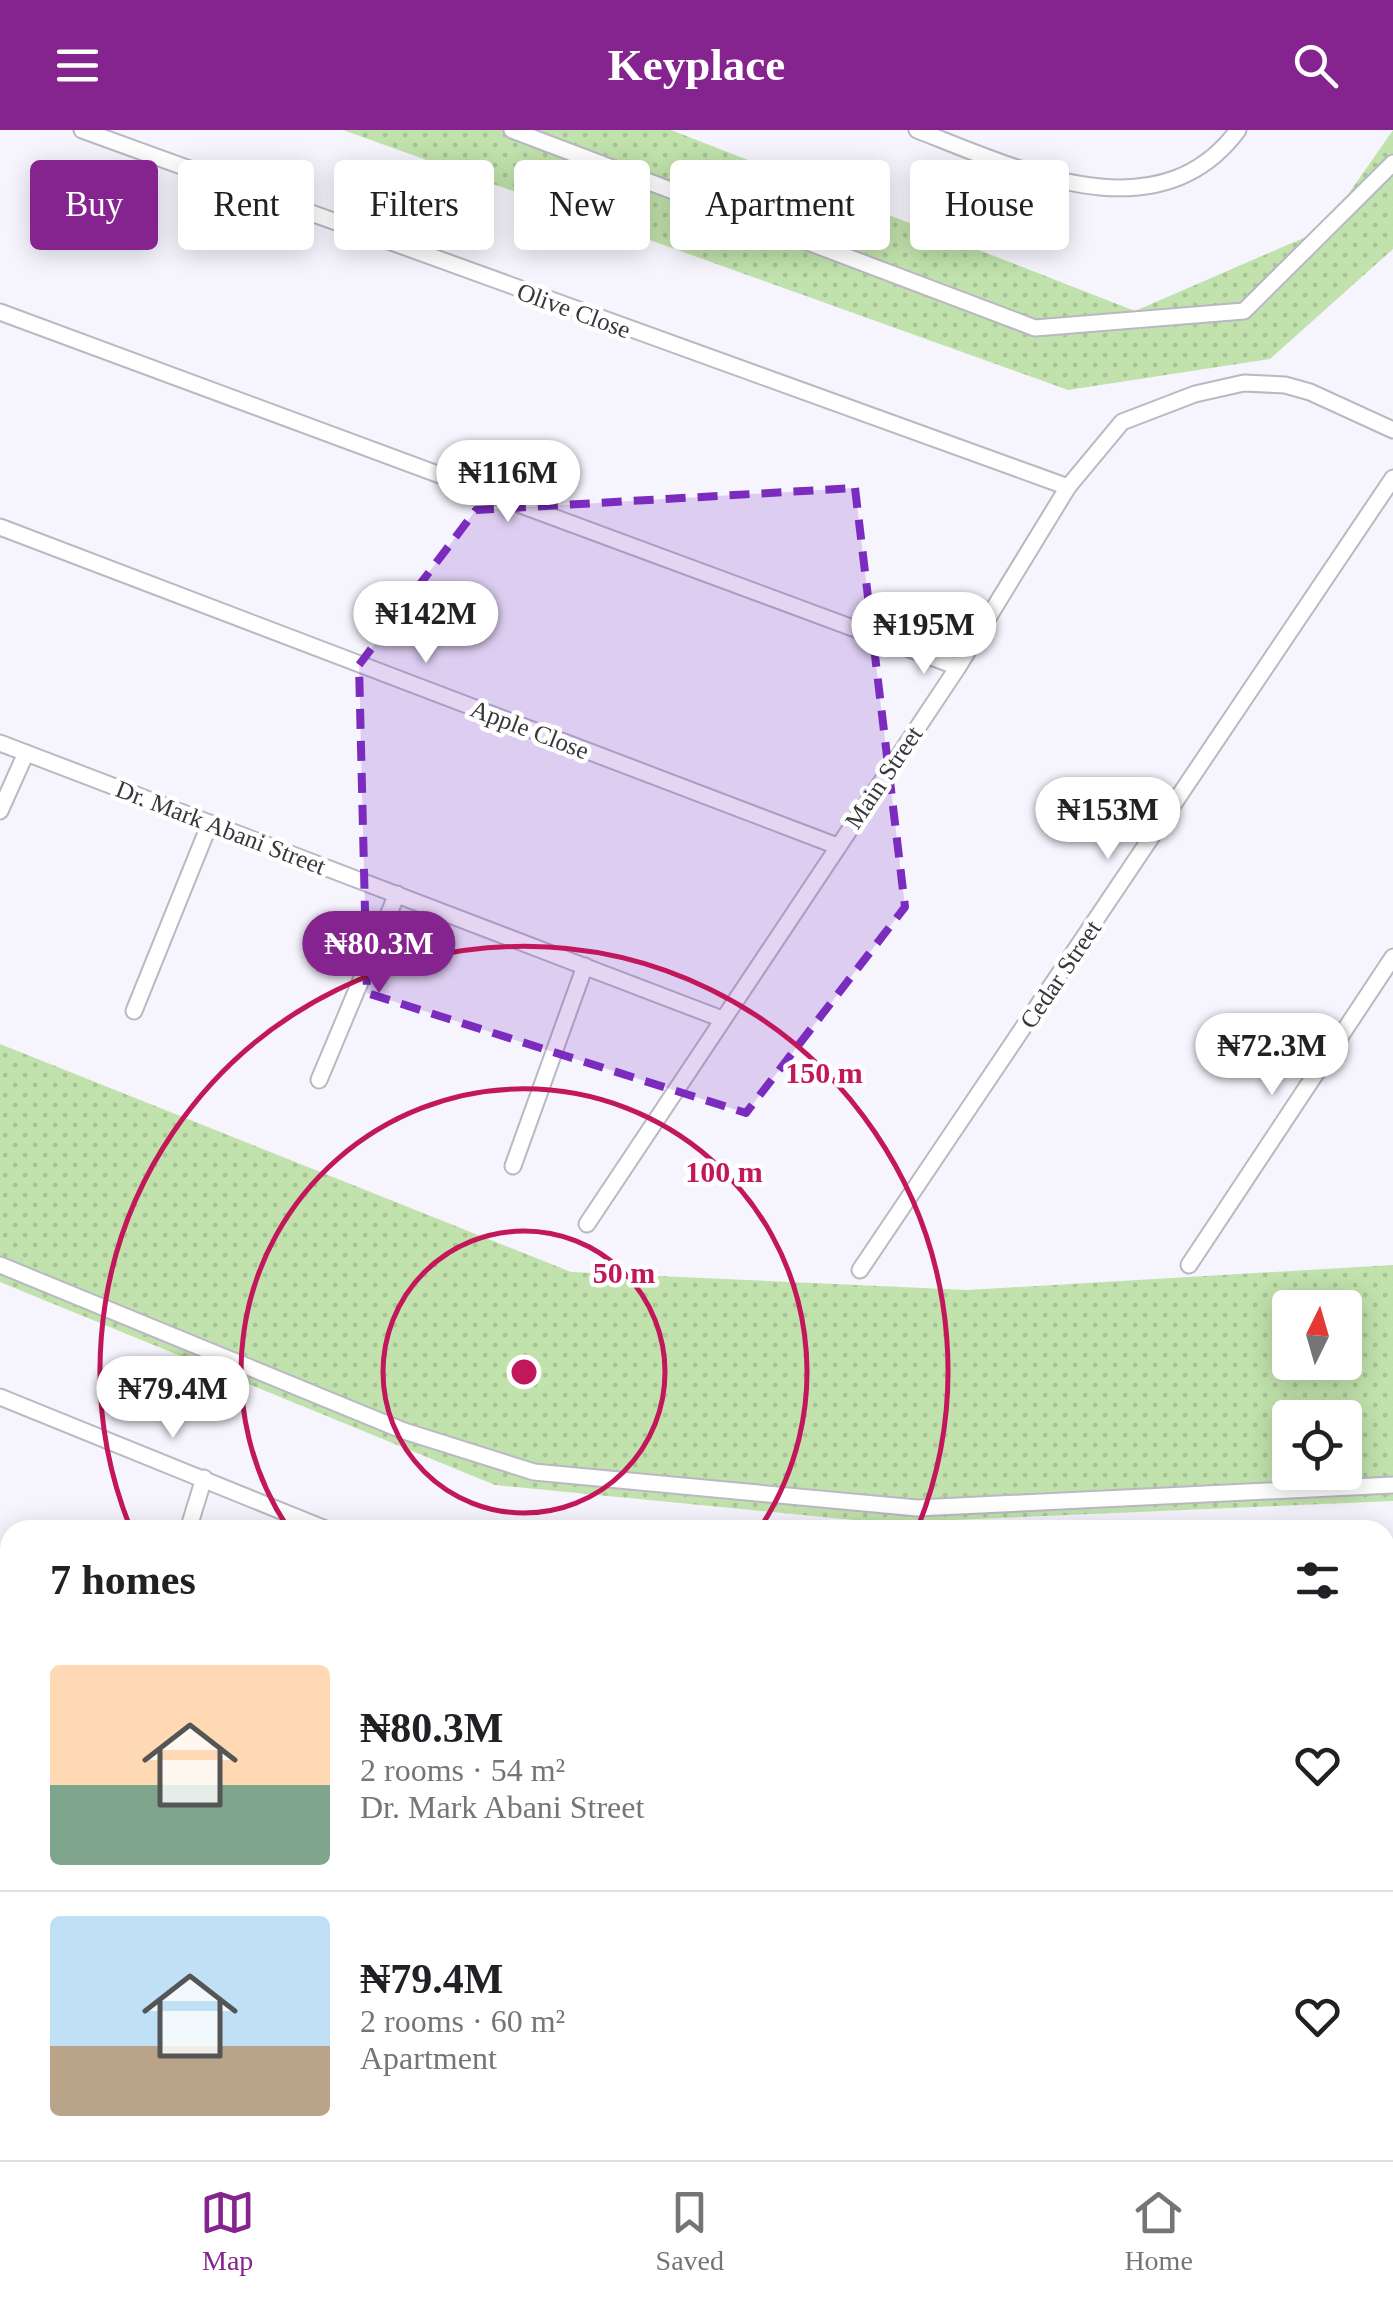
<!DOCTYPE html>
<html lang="en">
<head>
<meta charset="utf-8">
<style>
	:root { --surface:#fff; --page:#f6f6f6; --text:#202124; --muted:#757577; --line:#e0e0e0; --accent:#85248e }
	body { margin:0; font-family:"Times New Roman",serif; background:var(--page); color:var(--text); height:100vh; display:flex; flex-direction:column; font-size:38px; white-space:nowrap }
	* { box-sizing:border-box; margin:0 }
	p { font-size:32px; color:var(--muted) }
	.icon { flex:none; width:55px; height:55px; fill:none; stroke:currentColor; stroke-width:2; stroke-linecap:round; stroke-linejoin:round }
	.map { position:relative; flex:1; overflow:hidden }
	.sheet { position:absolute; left:0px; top:1390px; width:1395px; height:640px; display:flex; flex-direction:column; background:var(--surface); border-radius:30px 30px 0 0; box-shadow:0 5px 25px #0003 }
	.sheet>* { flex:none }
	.banner { position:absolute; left:30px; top:30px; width:1335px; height:90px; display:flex; gap:20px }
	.needle { width:65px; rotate:5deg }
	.controls { position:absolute; left:1272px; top:1160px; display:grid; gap:20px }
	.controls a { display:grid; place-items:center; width:90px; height:90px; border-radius:10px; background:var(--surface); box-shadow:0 5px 25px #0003; font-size:50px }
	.price { position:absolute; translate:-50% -85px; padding:0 22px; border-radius:35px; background:#fff; color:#222; font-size:32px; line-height:65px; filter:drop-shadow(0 2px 5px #0008) }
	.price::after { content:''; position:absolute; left:50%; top:60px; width:30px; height:22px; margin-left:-15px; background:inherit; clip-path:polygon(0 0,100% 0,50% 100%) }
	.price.on { background:var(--accent); color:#fff }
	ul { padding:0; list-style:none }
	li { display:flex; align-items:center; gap:30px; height:250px; padding:0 50px }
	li+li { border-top:2px solid var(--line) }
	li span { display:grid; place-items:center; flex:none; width:280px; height:200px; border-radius:10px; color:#555 }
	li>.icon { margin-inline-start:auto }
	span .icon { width:120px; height:120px; fill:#fffc; stroke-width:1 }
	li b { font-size:42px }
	h2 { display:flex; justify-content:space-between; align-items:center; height:120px; padding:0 50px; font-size:42px }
	.tag { padding:0 35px; border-radius:10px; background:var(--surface); box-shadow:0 5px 25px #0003; font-size:35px; line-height:90px }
	.tag.on { background:var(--accent); color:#fff }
	header { display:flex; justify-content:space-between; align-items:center; height:130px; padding:0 50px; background:var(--accent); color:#fff; font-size:45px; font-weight:700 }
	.menu { display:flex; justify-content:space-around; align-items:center; height:140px; border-top:2px solid var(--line); background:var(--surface); font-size:28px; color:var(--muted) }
	.menu a { display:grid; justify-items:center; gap:5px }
	.menu .on { color:var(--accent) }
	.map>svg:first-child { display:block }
	.green { fill:url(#green-dots); fill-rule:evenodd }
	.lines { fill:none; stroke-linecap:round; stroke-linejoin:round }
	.street-casing { stroke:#b9b8c3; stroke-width:19 }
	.street { stroke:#fff; stroke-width:15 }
	.marked { fill:#7b2cbf; fill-opacity:0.2; stroke:#7b2cbf; stroke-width:8; stroke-dasharray:20 12; stroke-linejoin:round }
	.ring { fill:none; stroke:#c2185b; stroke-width:5 }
	.labels { text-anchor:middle; stroke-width:9; stroke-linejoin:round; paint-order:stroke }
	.street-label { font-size:25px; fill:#38383c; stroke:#fff }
	.centre { fill:#c2185b; stroke:#fff; stroke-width:5 }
	.ring-label { font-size:30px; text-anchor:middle; font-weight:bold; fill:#c2185b; stroke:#fff; stroke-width:9; stroke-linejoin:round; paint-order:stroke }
</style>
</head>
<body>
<header><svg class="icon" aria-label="menu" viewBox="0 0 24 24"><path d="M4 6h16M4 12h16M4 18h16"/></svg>Keyplace<svg class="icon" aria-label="search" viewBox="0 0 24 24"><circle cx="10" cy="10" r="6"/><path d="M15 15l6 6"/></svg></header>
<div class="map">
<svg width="1393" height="2030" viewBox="0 0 1393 2030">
	<defs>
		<pattern id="green-dots" width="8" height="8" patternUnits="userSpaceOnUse" patternTransform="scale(2.5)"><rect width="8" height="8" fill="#c1e2ac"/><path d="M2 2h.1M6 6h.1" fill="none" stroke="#a7c395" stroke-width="1.8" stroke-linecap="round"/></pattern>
	</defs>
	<rect width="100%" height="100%" fill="#f6f5fe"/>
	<g class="green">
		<path d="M343 0H671L1135 181 1324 99 1393 0V119L1270 229 1068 260Z"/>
		<path d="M0 914 571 1142 968 1160 1393 1135V1371L884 1393 495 1355 0 1152ZM1290 1178H1345V1232H1290ZM1290 1288H1345V1342H1290Z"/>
	</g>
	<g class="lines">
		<defs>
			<g id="street">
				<path d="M82 0 1068 357"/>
				<path d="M512 0 1035 198 1244 181 1393 33"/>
				<path d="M917 0C1018 39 1158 108 1238 0"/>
				<path d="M0 182 958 537"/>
				<path d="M0 397 837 716"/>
				<path d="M0 613 722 889"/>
				<path d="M0 681 26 623"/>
				<path d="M134 881 210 693"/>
				<path d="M319 950 397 764"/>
				<path d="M513 1036 585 836"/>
				<path d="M587 1094 958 537 1068 357 1122 292 1195 264 1244 253 1285 255 1310 262 1393 300"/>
				<path d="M0 1135 404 1301 534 1342 917 1378 1393 1355"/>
				<path d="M1189 1135 1393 827"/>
				<path d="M860 1140 1393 348"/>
				<path d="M0 1267 328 1400"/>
				<path d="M188 1400 204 1348"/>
				<path d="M0 1474 10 1478"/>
				<path d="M1385 1475H1393"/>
				<path d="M0 1671 10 1649"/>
				<path d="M1385 1698 1393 1702"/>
				<path d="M0 1838 10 1842"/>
				<path d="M1385 1908 1393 1911"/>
				<path d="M591 2020 611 2030"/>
				<path d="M1193 2020 1213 2030"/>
				<path d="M183 2030 188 2020"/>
				<path d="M839 2030 844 2020"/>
			</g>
		</defs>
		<use href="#street" class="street-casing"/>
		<use href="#street" class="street"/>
	</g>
	<path class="marked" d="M855 358 905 777 746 983 367 863 359 535 476 380Z"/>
	<g class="ring">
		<circle cx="524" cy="1242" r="141"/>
		<path d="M288 1398A283 283 0 1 1 760 1398"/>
		<path d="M130 1397A424 424 0 1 1 918 1397"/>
	</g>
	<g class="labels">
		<g class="street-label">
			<text transform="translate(574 180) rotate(20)" y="9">Olive Close</text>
			<text transform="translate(530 599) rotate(21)" y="9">Apple Close</text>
			<text transform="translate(883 647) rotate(-56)" y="9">Main Street</text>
			<text transform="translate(221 697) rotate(21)" y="9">Dr. Mark Abani Street</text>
			<text transform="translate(1060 844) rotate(-56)" y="9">Cedar Street</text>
		</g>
	</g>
	<circle cx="524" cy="1242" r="15" class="centre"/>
	<g class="ring-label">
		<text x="824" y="953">150 m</text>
		<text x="724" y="1052">100 m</text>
		<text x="624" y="1153">50 m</text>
	</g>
</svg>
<div class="controls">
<a><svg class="needle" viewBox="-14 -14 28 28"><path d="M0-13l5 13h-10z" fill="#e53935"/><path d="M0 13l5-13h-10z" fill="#757577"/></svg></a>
<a><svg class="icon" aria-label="locate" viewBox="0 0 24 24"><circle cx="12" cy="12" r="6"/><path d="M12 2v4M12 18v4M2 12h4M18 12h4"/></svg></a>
</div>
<b class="price" style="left:508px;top:395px">₦116M</b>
<b class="price" style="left:426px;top:536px">₦142M</b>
<b class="price" style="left:924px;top:547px">₦195M</b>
<b class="price" style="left:1108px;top:732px">₦153M</b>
<b class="price on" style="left:379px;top:866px">₦80.3M</b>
<b class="price" style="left:1272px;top:968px">₦72.3M</b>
<b class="price" style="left:173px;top:1311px">₦79.4M</b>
<div class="banner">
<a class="tag on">Buy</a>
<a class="tag">Rent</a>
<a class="tag">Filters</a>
<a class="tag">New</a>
<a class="tag">Apartment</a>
<a class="tag">House</a>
</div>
<section class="sheet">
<h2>7 homes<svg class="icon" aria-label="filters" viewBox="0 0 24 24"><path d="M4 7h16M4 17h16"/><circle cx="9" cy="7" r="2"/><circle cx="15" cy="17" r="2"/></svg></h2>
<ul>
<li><span style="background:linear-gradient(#ffd9b3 60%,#7fa58c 0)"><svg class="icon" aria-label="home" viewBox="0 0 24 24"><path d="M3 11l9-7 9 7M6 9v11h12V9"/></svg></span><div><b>₦80.3M</b><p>2 rooms · 54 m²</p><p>Dr. Mark Abani Street</p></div><svg class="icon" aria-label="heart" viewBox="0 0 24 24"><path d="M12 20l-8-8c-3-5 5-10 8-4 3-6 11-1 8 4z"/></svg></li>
<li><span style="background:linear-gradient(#bfe0f5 65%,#b9a48a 0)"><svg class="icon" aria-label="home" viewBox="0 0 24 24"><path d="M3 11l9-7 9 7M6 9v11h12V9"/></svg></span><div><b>₦79.4M</b><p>2 rooms · 60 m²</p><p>Apartment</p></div><svg class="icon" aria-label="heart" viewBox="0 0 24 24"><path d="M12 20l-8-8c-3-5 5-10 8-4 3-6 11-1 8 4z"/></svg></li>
</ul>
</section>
</div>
<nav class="menu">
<a class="on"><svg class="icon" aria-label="map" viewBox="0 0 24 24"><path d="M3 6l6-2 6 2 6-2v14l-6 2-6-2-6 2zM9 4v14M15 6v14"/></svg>Map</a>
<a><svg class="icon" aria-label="saved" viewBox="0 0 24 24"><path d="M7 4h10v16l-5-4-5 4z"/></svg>Saved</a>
<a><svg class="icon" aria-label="home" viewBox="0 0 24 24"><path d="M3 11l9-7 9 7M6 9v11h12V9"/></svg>Home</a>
</nav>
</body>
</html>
